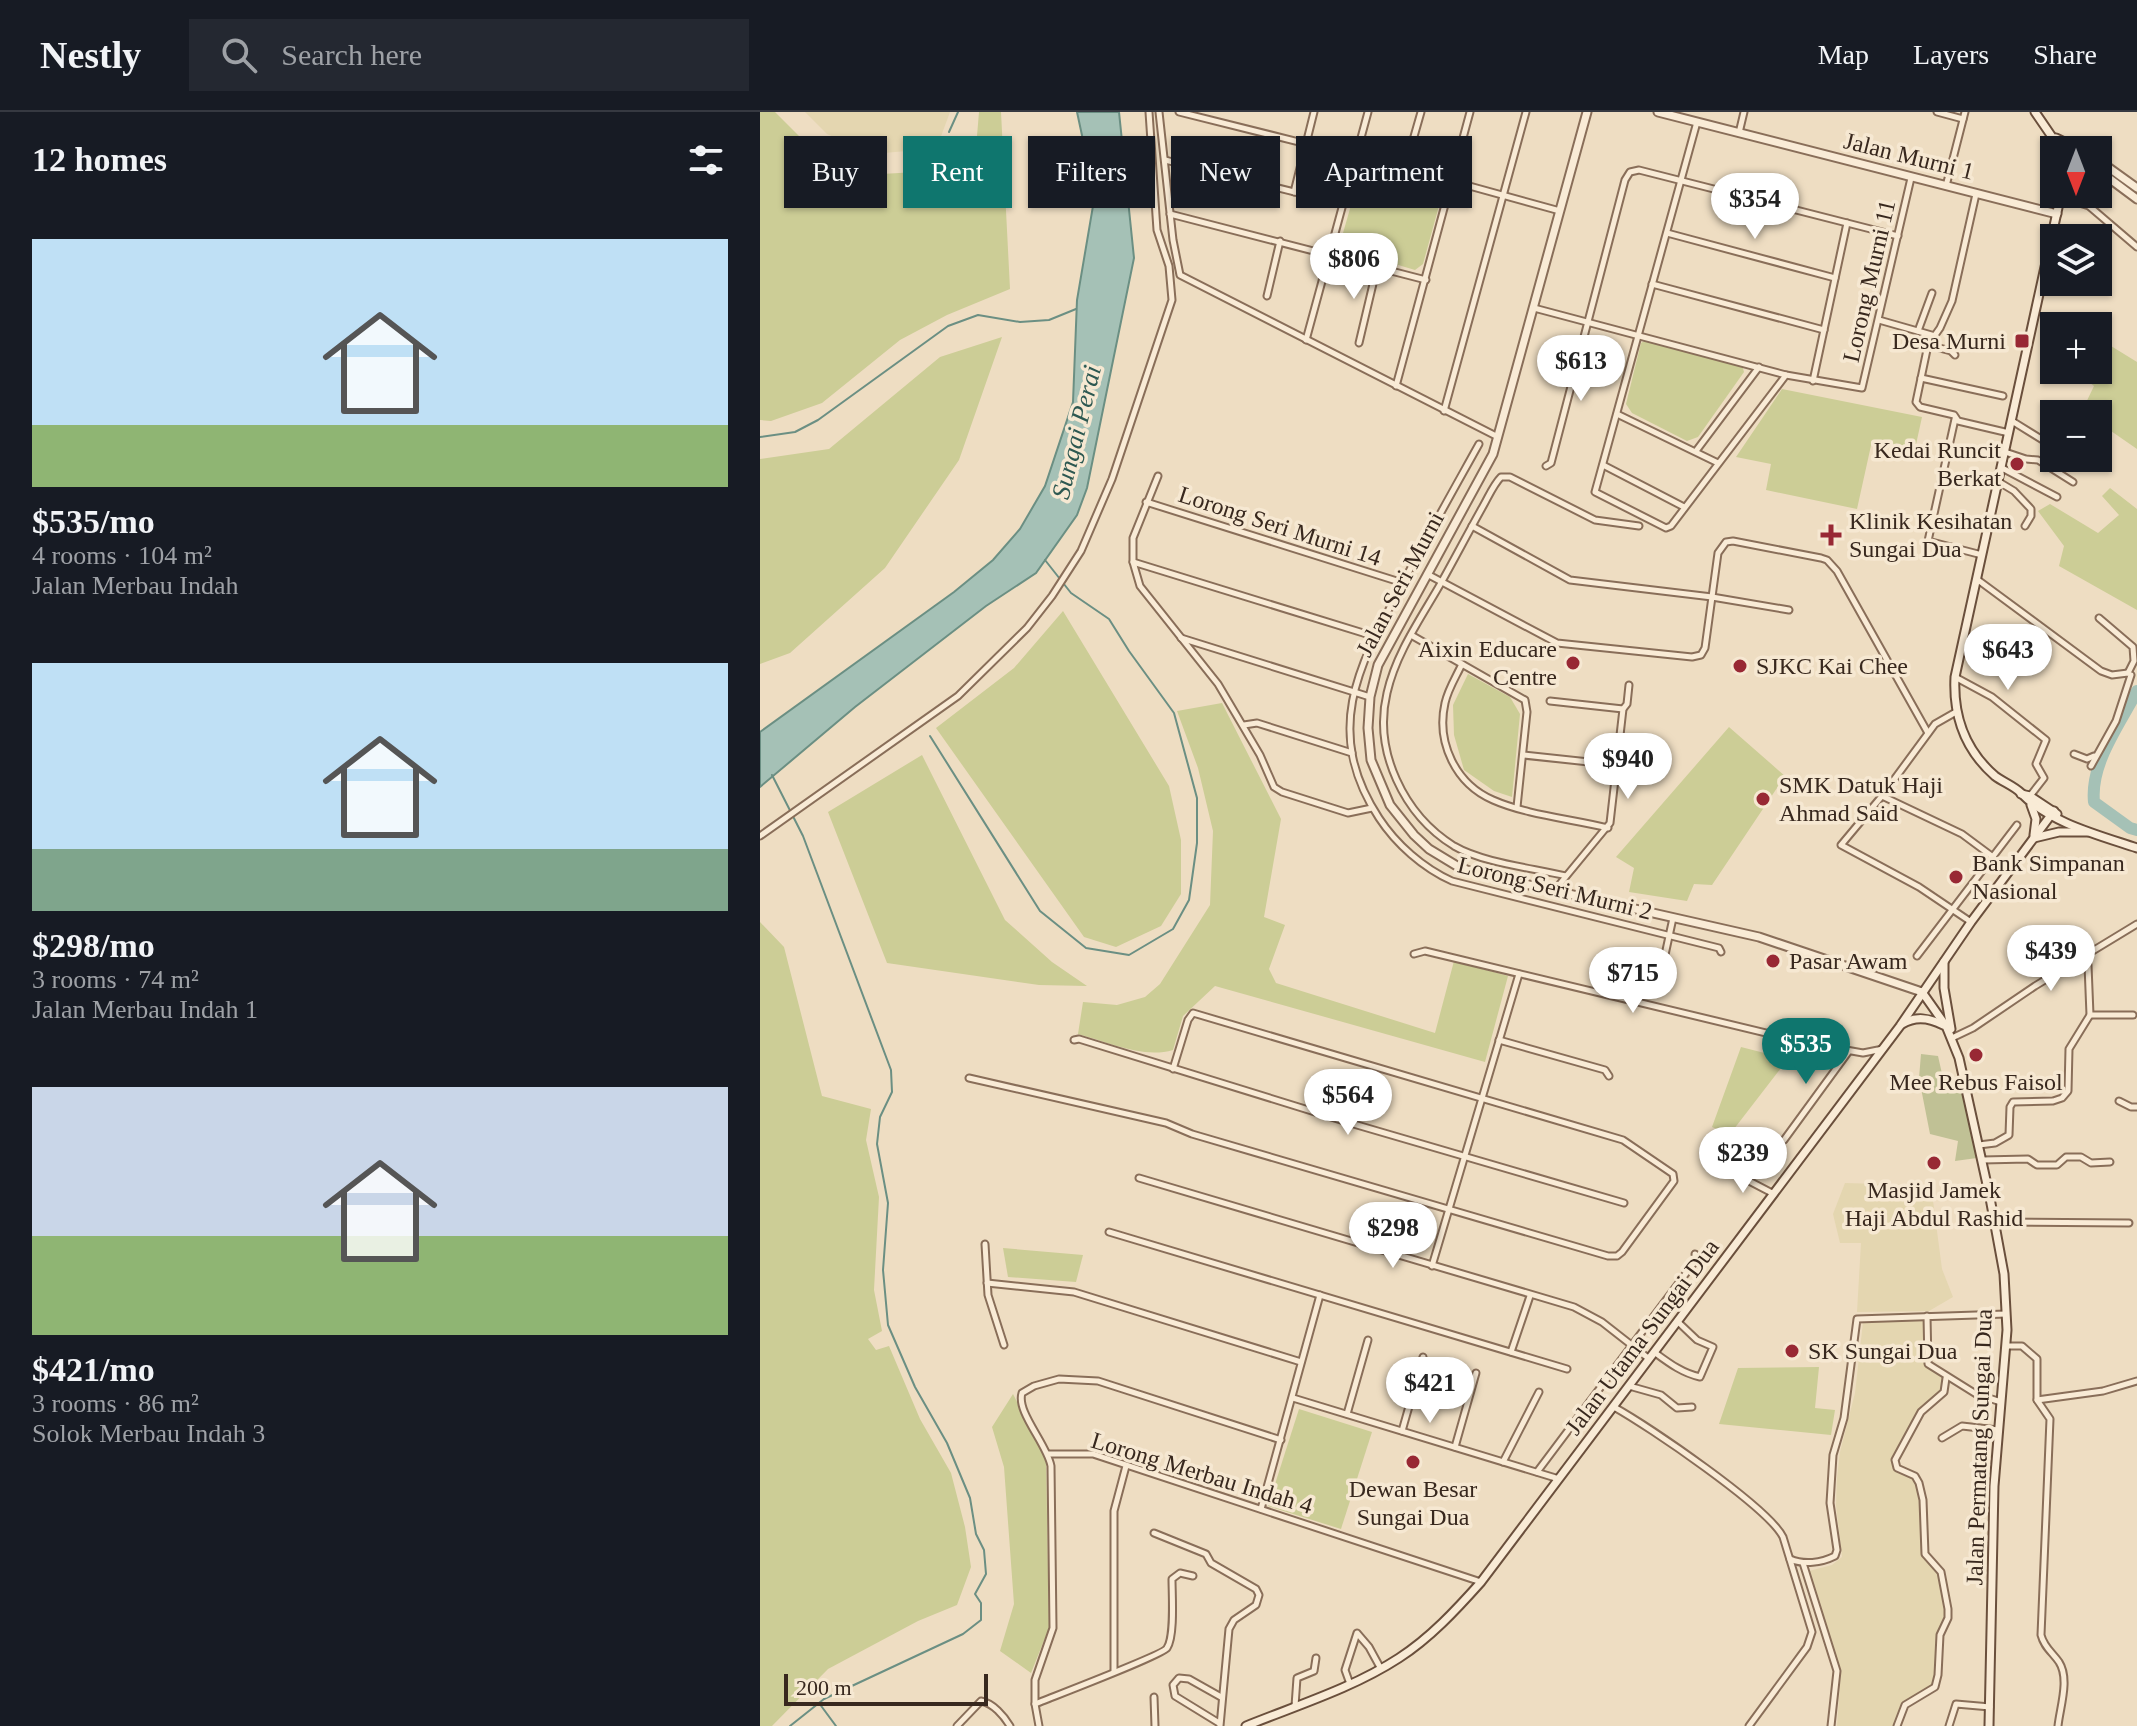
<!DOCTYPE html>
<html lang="en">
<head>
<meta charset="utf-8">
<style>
	:root { --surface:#171b24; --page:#242831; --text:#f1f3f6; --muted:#9ea1a6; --line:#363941; --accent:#0f766e }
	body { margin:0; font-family:"Times New Roman",serif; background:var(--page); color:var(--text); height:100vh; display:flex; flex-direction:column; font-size:30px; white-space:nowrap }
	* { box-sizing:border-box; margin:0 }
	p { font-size:26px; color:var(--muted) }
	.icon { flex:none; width:44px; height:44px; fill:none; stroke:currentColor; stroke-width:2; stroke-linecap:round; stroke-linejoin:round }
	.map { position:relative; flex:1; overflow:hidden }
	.side { display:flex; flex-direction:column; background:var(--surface); width:760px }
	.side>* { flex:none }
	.guide { position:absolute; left:24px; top:24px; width:760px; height:72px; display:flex; gap:16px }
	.needle { width:52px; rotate:180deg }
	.buttons { position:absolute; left:1280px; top:24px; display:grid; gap:16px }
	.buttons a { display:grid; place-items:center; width:72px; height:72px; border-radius:0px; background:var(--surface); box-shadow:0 2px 6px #0004; font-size:40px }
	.scale { position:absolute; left:24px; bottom:20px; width:204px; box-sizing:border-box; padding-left:8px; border:4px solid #38281e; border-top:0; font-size:22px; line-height:28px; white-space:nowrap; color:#38281e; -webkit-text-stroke:6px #f6e8d2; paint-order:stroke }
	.price { position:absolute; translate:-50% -68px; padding:0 18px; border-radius:28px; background:#fff; color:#222; font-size:26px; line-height:52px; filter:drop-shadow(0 2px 4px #0008) }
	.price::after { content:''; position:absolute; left:50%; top:48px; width:24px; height:18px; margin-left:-12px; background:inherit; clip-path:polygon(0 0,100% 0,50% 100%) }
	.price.selected { background:var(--accent); color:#fff }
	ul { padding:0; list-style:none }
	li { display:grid; align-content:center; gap:16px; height:424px; padding:0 32px }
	li span { display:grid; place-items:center; height:248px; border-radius:0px; color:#555 }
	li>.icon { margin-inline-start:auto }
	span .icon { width:144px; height:144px; fill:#fffc; stroke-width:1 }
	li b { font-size:34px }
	h2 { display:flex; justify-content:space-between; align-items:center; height:96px; padding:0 32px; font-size:34px }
	.pill { padding:0 28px; border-radius:0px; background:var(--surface); box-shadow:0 2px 6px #0004; font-size:28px; line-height:72px }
	.pill.selected { background:var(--accent); color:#fff }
	header { display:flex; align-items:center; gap:48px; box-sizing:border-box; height:112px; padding:0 40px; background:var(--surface); border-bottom:2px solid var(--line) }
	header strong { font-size:38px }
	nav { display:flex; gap:44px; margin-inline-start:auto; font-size:28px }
	.search { width:560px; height:72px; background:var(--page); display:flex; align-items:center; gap:20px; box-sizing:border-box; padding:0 28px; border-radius:0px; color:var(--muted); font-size:30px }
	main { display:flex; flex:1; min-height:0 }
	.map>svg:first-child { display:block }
	.farmland { fill:#e4d6b0 }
	.green { fill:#cccd96 }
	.cemetery { fill:#c0c195 }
	.water { fill:#a5c1b6; stroke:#6b8f83; stroke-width:2 }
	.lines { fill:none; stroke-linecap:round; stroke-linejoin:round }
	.stream { stroke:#6b8f83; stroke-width:2 }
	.river { stroke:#a5c1b6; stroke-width:12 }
	.minor-casing { stroke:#896e59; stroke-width:9 }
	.tertiary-casing { stroke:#896e59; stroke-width:11 }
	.secondary-casing { stroke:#6a4f3c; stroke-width:11 }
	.minor { stroke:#f9ebd6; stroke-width:5 }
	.tertiary { stroke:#f9ebd6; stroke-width:7 }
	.secondary { stroke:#f9ebd6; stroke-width:7 }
	.poi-dot { fill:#982834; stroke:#f6e8d2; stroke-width:3 }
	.labels { text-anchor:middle; stroke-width:7; stroke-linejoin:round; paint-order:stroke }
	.street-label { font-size:24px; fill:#38281e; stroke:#f6e8d2 }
	.poi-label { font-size:24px; fill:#38281e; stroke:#f6e8d2; text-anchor:start }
	.water-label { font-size:26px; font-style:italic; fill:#2d5851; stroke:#f6e8d2 }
</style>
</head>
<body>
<header>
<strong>Nestly</strong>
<div class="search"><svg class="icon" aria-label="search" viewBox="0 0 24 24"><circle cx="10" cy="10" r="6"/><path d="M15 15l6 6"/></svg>Search here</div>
<nav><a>Map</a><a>Layers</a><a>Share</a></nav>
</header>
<main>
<section class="side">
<h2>12 homes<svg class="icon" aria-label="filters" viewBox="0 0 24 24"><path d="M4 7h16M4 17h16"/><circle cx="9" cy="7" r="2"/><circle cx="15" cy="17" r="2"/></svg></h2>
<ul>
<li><span style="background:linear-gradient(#bfe0f5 75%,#8fb573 0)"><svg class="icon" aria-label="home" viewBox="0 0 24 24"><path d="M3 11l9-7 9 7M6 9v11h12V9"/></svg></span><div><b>$535/mo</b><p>4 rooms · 104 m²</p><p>Jalan Merbau Indah</p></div></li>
<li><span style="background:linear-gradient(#bfe0f5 75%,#7fa58c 0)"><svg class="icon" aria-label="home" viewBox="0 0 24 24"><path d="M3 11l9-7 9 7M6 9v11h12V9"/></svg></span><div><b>$298/mo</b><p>3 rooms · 74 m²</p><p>Jalan Merbau Indah 1</p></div></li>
<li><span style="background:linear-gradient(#c9d6e8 60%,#8fb573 0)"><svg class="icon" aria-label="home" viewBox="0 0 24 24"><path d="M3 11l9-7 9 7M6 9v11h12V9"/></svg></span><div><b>$421/mo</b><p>3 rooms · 86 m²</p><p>Solok Merbau Indah 3</p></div></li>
</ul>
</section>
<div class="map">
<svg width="1377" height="1614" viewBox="0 0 1377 1614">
	<rect width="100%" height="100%" fill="#eeddc2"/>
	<g class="farmland">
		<path d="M45 0H190L180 27 147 39 112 42 67 22Z"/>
		<path d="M1085 1071 1156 1073 1172 1081 1182 1157 1193 1185 1169 1199 1097 1200 1101 1131H1080L1073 1102Z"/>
		<path d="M1166 1208 1164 1246 1166 1254 1183 1266 1182 1279 1178 1285 1167 1290 1159 1299 1133 1347V1355L1140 1361 1155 1367 1161 1389 1163 1440 1179 1463 1186 1495 1181 1516 1177 1564 1174 1576 1144 1593 1136 1614H1077L1081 1559 1049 1459 1072 1453 1082 1445 1076 1393 1077 1366 1080 1340 1095 1281 1103 1210Z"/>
	</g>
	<g class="green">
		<path d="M0 0H15L58 43 104 63 174 59 216 36 219 0H241L250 177 187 203 140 228 62 291 11 309 0 308Z"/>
		<path d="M606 54 677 74 682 83 663 152 655 158 585 137 581 128 602 55Z"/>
		<path d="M242 225 199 348 125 456 30 541 0 552V347L69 337 180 245Z"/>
		<path d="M1338 226 1377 250V337L1338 310V302L1322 299 1334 274 1314 258H1338Z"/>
		<path d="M888 227 982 253 984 260 938 325 927 329 872 301 866 292 881 231Z"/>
		<path d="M1022 277 1162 305 1155 337 1112 329 1097 397 1006 378 1011 352 976 345Z"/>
		<path d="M1350 376 1377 397V498L1299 454 1304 434 1278 399 1290 392 1338 421 1359 403 1342 384Z"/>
		<path d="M303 499 409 674 421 728V782L401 814 356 835 324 825 176 616 254 556Z"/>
		<path d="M708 562 750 585 760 602 752 685 734 679 704 658 694 623 693 593Z"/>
		<path d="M462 591 521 707 504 805 525 813 509 857 516 871 675 921 694 849 748 864 725 950 455 874 423 904 413 938C383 947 348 930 318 922L323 890 357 893 385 885 400 872 450 793 453 719 438 656 417 599Z"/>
		<path d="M969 615 1025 664 952 773 934 772 927 789 869 780 874 756 856 745Z"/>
		<path d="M162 643 245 808 292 850 327 874 279 873 127 851 68 700Z"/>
		<path d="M0 810 24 835 62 984 111 997 106 1028 119 1085 114 1178 122 1219 108 1227 116 1238 129 1234 160 1307 191 1361 205 1415 211 1455 197 1493 158 1509 68 1557 12 1614H0Z"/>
		<path d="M981 935 1028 947 957 1039 961 1019 952 1015Z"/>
		<path d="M243 1136 323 1143 316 1170 248 1165Z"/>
		<path d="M1059 1255 1055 1296 1075 1298 1071 1323 959 1312 978 1256Z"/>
		<path d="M253 1282 286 1347 289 1516 271 1561 240 1539 254 1492 244 1355 232 1315Z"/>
		<path d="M539 1297 612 1320 581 1417 508 1394Z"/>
	</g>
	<path class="cemetery" d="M1161 942 1178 944 1185 975 1200 973 1217 1046 1195 1049 1198 1029 1170 1022 1159 966Z"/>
	<path class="water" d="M317 0H359L374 146 327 376 317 403 276 461 226 494 95 595 0 675V620L194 480 233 448 260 417 285 374 313 290 317 188 333 94 332 70Z"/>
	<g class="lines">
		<g class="stream">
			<path d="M189 20 198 0"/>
			<path d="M0 325 35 320 58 308 188 214 218 203 260 210 289 208 316 197"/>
			<path d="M170 624 280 799 326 836 369 843 413 817 429 788 437 731V686L414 601 369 539 349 507 311 481 285 448"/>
			<path d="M12 663 43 724 131 958 132 980 120 1005 117 1032 128 1091 123 1158 128 1213 155 1275 187 1331 210 1386 216 1422 224 1438 226 1462 215 1482 221 1491V1508L203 1522 64 1587 30 1614"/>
			<path d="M59 1591 76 1614"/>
		</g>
		<path class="river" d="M1377 579C1360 612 1330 651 1334 690L1370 716 1377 718"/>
		<defs>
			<g id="minor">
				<path d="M399 0 413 128 420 163 738 325"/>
				<path d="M419 0 547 32"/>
				<path d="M1177 0 1203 7"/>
				<path d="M937 10 835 380 906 416 911 414 1026 263"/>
				<path d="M979 21 984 0"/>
				<path d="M597 43 800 99"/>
				<path d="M405 48 583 92"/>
				<path d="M645 56 661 0"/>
				<path d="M1186 74 1205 0"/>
				<path d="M534 80 554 0"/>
				<path d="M1216 82 1192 189 1180 216 1168 233 1156 290 1160 295 1194 303 1198 309 1249 321"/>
				<path d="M1300 85 1329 94 1377 135"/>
				<path d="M410 102 666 168"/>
				<path d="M907 121 1075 166"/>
				<path d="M892 172 1064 218"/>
				<path d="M507 184 520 129"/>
				<path d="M774 196 1026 263 1102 276 1151 66"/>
				<path d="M1119 208 1175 224"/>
				<path d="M1158 219 1172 181"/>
				<path d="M546 228 608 0"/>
				<path d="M599 231 617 155"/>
				<path d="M1168 233 1191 239 1195 243"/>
				<path d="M1161 266 1243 284"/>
				<path d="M1053 269 1087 111"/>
				<path d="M636 274 710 0"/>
				<path d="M684 299 766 0"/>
				<path d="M857 302 958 351"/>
				<path d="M1195 307 1168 429 1222 443"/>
				<path d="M1252 309 1294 335"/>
				<path d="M719 332C694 377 669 421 645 467 602 548 560 616 619 706 636 732 663 756 692 769L959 836 961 840"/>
				<path d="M936 339 999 255"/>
				<path d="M1245 340 1266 347 1278 348 1313 370"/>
				<path d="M843 353 924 395"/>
				<path d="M786 354 791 351 865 68 870 60 879 58 1138 124"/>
				<path d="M1242 356 1297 385"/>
				<path d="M398 364 373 426V450L380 474 458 572 500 643 514 675 522 680 588 701 612 696"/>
				<path d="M1239 370 1254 379 1271 397V404L1265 414"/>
				<path d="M386 390 643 471"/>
				<path d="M712 414 810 468 952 485 1029 498"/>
				<path d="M373 450 613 524"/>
				<path d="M667 462 797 531 932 545 941 543 945 536 958 441 966 430 973 429 1061 446 1067 448 1077 459 1168 621"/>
				<path d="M1218 468 1341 559 1352 563 1368 561"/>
				<path d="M1339 506 1373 535 1374 549 1368 561"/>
				<path d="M651 523 765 588 767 600 757 695"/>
				<path d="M421 526 610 585"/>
				<path d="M702 552C696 565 688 577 685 591 676 631 696 672 733 688 767 703 812 707 848 716"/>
				<path d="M1195 565 1232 585 1286 628 1276 652 1284 666 1270 684"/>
				<path d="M790 589 863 597"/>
				<path d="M1196 600 1175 612 1122 684 1081 733 1159 775 1211 810"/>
				<path d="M484 613 497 611 592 641"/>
				<path d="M1314 642 1327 647 1334 644"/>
				<path d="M763 643 857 653"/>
				<path d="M1331 654 1356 609 1371 563"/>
				<path d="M1122 684 1202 722 1233 745"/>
				<path d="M0 724 198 584 267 516 292 484 321 439 352 367 412 188 409 154 397 118 389 0"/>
				<path d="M806 764C773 756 723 751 694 734 644 703 613 639 627 581 636 541 661 506 681 471 695 446 708 421 722 396 728 386 733 373 741 365H750L835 408 879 414"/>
				<path d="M794 779 850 711 863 597 867 592 869 573"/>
				<path d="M654 842 665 839 1052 932 1103 941 1123 937"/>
				<path d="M1157 844 1257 713"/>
				<path d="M903 852 913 806"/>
				<path d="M1330 903H1373"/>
				<path d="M1192 926 1213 916 1275 874 1377 812"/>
				<path d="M314 928 319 927 597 1013 864 1091"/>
				<path d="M739 928 845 958 849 964"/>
				<path d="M209 966 406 1011 432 1022 848 1144H857L862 1140 914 1069 913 1062 863 1028 433 901 428 908 413 957"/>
				<path d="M1359 989 1371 995H1377"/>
				<path d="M1024 1028 1089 939"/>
				<path d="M1219 1033 1235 1031 1249 1023 1250 995 1253 990 1293 989 1302 986 1308 979 1309 937 1330 903 1328 853 1324 845"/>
				<path d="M1222 1048 1268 1047 1277 1053H1297L1306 1045H1321L1331 1051 1350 1050"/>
				<path d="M966 1057 1014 1082"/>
				<path d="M379 1066 814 1195 842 1210 888 1246"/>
				<path d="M1235 1110 1369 1111"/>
				<path d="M349 1120 807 1257"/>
				<path d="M225 1132 228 1183 244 1233"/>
				<path d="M672 1154 759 862"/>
				<path d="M227 1171 314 1180 541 1250"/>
				<path d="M1167 1204 1168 1252 1216 1282 1241 1290"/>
				<path d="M1247 1234H1262L1277 1247V1288L1290 1307 1281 1523C1284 1535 1292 1540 1299 1550 1310 1567 1300 1595 1298 1614"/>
				<path d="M751 1240 770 1184"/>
				<path d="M894 1240C909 1251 922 1261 940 1265L953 1235 937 1228 917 1209"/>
				<path d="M869 1274 901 1283 917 1296 932 1295"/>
				<path d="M533 1286 799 1367"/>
				<path d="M1277 1288 1343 1279 1377 1269"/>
				<path d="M854 1295C888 1314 1008 1395 1023 1425L1052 1520 1047 1535 989 1614"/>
				<path d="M587 1302 608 1228"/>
				<path d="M642 1319 663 1245"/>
				<path d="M1182 1326 1202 1314 1238 1318"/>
				<path d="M695 1335 716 1261"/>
				<path d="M288 1342H333L721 1470"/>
				<path d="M743 1350 779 1280"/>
				<path d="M777 1360 936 1148 935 1142"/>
				<path d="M501 1397 560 1183"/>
				<path d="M394 1421 446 1442 451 1451 496 1477 499 1483 496 1493 474 1508 469 1517 460 1614"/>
				<path d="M1030 1447C1044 1453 1061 1451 1075 1444L1077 1438 1070 1391 1073 1343 1084 1306 1097 1207 1246 1202"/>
				<path d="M1043 1451 1077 1559 1071 1614"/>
				<path d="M354 1559V1399L366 1354"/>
				<path d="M590 1572 585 1558 597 1521 609 1535 621 1557"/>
				<path d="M394 1585 395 1614"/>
				<path d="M275 1592C292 1585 403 1543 407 1536 415 1524 412 1483 412 1467L420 1461 433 1464"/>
				<path d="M535 1594 537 1566 554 1559 556 1546"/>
				<path d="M459 1611 415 1584 413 1573 419 1566 429 1567 461 1585"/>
				<path d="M197 1614 221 1589C233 1591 244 1604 250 1614"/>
				<path d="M279 1614 275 1592V1568L293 1516 291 1354C287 1332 256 1300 262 1281L274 1274 299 1267 338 1269 521 1328"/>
				<path d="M1137 1614 1145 1593 1175 1575 1178 1563 1180 1523 1188 1506V1497L1181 1460 1165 1442 1163 1388 1159 1371 1155 1364 1137 1356 1135 1348 1161 1300 1184 1280 1186 1266"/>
				<path d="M1189 1614 1196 1592 1230 1595"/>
			</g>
			<g id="tertiary">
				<path d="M827 0 733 342 618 553 610 585 608 616 611 648 630 693 654 723 669 737 697 754 712 760 999 825 1162 880"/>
				<path d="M898 0 1297 102"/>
				<path d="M1338 48 1377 76"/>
				<path d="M1338 58 1377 87"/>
			</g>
			<g id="secondary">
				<path d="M1275 0 1301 38"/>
				<path d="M1296 26 1321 38"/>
				<path d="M1301 82 1195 565C1193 604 1205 638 1235 664 1243 670 1254 674 1261 681 1290 711 1338 723 1377 736"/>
				<path d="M1261 682 1270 684 1297 702"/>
				<path d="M1271 693 1276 707 1274 723"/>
				<path d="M1274 726 1299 720H1327"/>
				<path d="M1184 850V876L1191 917"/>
				<path d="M1162 880 1186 914 1199 946 1230 1086 1244 1162 1247 1218 1234 1374 1229 1614"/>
				<path d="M1142 912C1155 904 1170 906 1183 913"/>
				<path d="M486 1614C538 1593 593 1576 639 1546 670 1526 696 1498 721 1470L1140 914 1211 810 1294 699"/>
			</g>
		</defs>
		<use href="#minor" class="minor-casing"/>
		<use href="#tertiary" class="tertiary-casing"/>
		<use href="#secondary" class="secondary-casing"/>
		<use href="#minor" class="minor"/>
		<use href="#tertiary" class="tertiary"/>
		<use href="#secondary" class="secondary"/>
	</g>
	<g class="poi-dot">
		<rect x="1254" y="221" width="16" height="16" rx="4"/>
		<circle cx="1257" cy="352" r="8"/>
		<path d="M1067 411h8v8h8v8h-8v8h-8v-8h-8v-8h8z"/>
		<circle cx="813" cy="551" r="8"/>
		<circle cx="980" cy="554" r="8"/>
		<circle cx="1003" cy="687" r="8"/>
		<circle cx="1196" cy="765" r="8"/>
		<circle cx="1013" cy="849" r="8"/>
		<circle cx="1216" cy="943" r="8"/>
		<circle cx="1174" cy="1051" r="8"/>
		<circle cx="1032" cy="1239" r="8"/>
		<circle cx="653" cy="1350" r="8"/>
	</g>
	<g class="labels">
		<g class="street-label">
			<text transform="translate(1149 44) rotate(14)" y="8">Jalan Murni 1</text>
			<text transform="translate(1109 169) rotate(-77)" y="8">Lorong Murni 11</text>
			<text transform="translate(520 414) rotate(18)" y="8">Lorong Seri Murni 14</text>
			<text transform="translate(640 472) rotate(-62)" y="8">Jalan Seri Murni</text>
			<text transform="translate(795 776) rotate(14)" y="8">Lorong Seri Murni 2</text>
			<text transform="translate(882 1225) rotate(-53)" y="8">Jalan Utama Sungai Dua</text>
			<text transform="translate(1219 1335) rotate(-88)" y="8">Jalan Permatang Sungai Dua</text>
			<text transform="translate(442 1361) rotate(17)" y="8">Lorong Merbau Indah 4</text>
		</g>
		<g class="poi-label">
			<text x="1246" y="237" text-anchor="end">Desa Murni</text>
			<text x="1241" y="346" text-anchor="end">Kedai Runcit<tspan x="1241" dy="28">Berkat</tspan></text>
			<text x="1089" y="417">Klinik Kesihatan<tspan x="1089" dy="28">Sungai Dua</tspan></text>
			<text x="797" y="545" text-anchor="end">Aixin Educare<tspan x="797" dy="28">Centre</tspan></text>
			<text x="996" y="562">SJKC Kai Chee</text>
			<text x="1019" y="681">SMK Datuk Haji<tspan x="1019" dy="28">Ahmad Said</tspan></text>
			<text x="1212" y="759">Bank Simpanan<tspan x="1212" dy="28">Nasional</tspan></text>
			<text x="1029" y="857">Pasar Awam</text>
			<text x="1216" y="978" text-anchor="middle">Mee Rebus Faisol</text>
			<text x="1174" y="1086" text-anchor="middle">Masjid Jamek<tspan x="1174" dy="28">Haji Abdul Rashid</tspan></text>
			<text x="1048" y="1247">SK Sungai Dua</text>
			<text x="653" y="1385" text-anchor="middle">Dewan Besar<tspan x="653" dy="28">Sungai Dua</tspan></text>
		</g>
		<g class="water-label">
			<text transform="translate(316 320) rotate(-76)" y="9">Sungai Perai</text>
		</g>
	</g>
</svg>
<div class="buttons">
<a><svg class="needle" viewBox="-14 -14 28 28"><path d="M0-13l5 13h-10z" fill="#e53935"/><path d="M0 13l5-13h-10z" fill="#9ea1a6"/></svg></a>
<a><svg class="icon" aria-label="layers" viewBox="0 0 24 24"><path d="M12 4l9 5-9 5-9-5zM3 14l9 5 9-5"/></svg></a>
<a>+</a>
<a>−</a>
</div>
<div class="scale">200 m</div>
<b class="price" style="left:995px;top:129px">$354</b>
<b class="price" style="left:594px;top:189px">$806</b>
<b class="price" style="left:821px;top:291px">$613</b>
<b class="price" style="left:1248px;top:580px">$643</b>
<b class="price" style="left:868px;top:689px">$940</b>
<b class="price" style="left:1291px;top:881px">$439</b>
<b class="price" style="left:873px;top:903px">$715</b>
<b class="price selected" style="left:1046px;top:974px">$535</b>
<b class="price" style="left:588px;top:1025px">$564</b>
<b class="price" style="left:983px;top:1083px">$239</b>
<b class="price" style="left:633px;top:1158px">$298</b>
<b class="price" style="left:670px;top:1313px">$421</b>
<div class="guide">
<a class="pill">Buy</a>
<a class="pill selected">Rent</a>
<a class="pill">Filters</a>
<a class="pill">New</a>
<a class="pill">Apartment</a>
</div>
</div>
</main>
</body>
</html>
